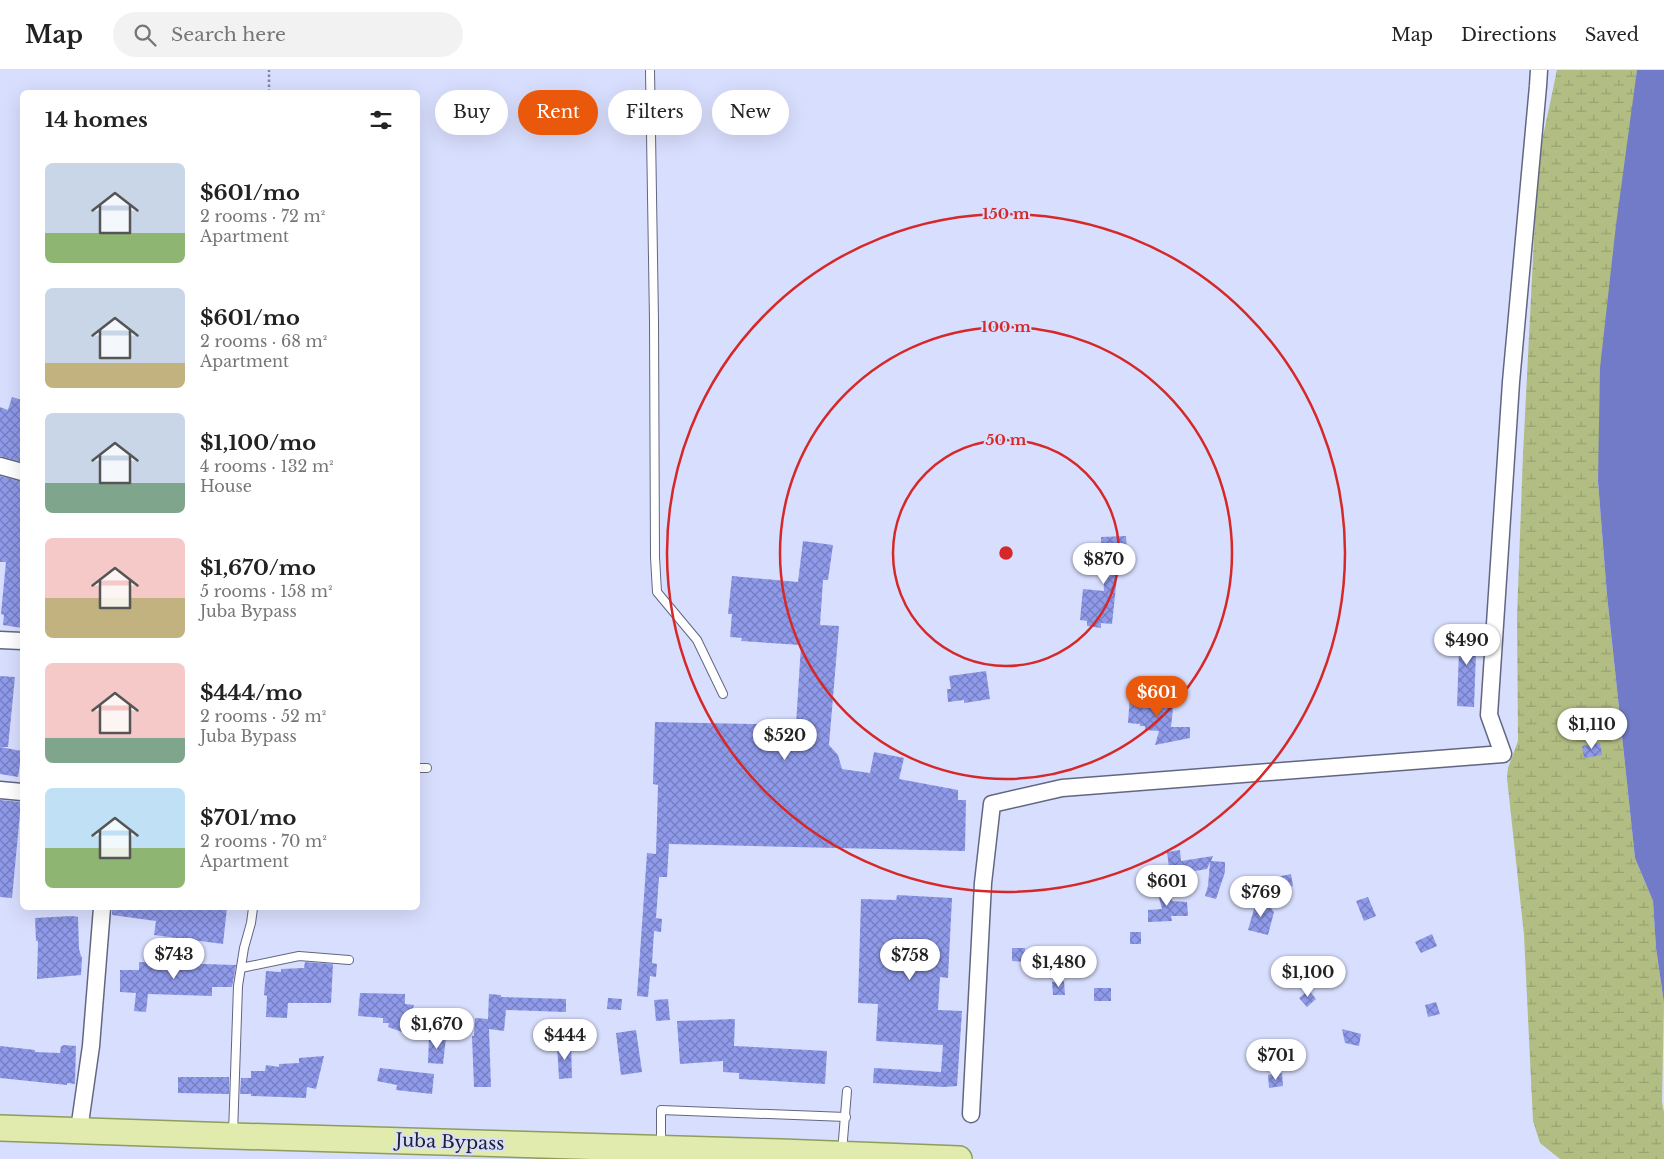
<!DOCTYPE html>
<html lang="en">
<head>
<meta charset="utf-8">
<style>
	:root { --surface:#fff; --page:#f2f2f2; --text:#222; --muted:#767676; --line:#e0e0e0; --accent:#ea580c }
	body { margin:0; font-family:"Libre Baskerville",serif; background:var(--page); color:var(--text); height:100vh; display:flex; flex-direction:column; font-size:19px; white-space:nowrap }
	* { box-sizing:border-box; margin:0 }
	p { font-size:16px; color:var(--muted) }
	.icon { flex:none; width:28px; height:28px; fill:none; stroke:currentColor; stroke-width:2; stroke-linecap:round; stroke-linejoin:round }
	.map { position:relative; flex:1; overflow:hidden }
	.panel { position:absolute; left:20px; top:20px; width:400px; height:820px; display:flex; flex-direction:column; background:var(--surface); border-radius:8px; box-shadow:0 5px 20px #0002 }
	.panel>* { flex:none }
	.hud { position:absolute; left:435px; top:20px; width:475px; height:45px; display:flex; gap:10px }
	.price { position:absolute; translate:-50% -42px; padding:0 11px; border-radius:18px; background:#fff; color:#222; font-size:16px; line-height:32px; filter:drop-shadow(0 1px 2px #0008) }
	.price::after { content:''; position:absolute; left:50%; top:30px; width:15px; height:11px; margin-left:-8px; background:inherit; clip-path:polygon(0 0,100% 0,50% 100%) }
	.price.on { background:var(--accent); color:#fff }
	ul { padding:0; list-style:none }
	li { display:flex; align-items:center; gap:15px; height:125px; padding:0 25px }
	li span { display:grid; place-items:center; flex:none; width:140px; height:100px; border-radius:8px; color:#555 }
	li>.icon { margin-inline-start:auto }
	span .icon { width:60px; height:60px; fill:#fffc; stroke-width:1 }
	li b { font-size:21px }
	h2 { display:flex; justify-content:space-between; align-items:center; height:60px; padding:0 25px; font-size:21px }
	.chip { padding:0 18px; border-radius:22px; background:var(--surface); box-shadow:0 5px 20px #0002; font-size:18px; line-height:45px }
	.chip.on { background:var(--accent); color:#fff }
	header { display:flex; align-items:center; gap:30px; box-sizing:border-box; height:70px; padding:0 25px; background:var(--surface); border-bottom:1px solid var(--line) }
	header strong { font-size:24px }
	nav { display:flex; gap:28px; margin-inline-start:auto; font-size:18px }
	.search { width:350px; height:45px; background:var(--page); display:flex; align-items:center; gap:12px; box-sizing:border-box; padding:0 18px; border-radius:28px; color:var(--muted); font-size:19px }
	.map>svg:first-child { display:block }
	.wetland { fill:url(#wetland-marsh) }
	.water { fill:#727bc8 }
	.building { fill:url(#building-cross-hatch) }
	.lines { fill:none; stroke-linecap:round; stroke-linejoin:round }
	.service-casing { stroke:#626781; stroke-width:10 }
	.minor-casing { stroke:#626781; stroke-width:19 }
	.primary-casing { stroke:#8e9c5c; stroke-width:28 }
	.path { stroke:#82869c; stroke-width:2.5; stroke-dasharray:2.5 2.5; stroke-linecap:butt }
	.service { stroke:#fff; stroke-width:8 }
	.minor { stroke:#fff; stroke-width:16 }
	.primary { stroke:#e0ebad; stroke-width:25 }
	.ring { fill:none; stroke:#d62828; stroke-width:2.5 }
	.labels { text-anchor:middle; stroke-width:4; stroke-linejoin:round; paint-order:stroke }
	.street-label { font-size:18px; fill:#1e202b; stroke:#d8defd }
	.centre { fill:#d62828; stroke:#d8defd; stroke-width:2.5 }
	.ring-label { font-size:15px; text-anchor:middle; font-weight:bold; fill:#d62828; stroke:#d8defd; stroke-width:4; stroke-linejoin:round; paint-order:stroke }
</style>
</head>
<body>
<header>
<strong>Map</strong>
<div class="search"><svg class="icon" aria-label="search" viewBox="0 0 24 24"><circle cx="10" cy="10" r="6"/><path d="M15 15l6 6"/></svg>Search here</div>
<nav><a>Map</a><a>Directions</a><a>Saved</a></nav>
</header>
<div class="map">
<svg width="1664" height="1089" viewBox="0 0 1664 1089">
	<defs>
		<pattern id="wetland-marsh" width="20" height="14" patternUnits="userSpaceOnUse" patternTransform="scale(1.25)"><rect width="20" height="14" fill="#b1bd83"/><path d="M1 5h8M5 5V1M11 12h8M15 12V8" fill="none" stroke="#98a271"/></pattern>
		<pattern id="building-cross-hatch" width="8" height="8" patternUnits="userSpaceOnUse" patternTransform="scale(1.25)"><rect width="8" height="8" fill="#8f9aea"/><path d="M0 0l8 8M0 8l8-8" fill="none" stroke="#747dbe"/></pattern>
	</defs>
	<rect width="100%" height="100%" fill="#d8defd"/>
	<path class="wetland" d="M1557 0H1637L1598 411 1607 525 1635 788 1653 831 1656 878 1664 933 1662 1032 1664 1042V1089H1560L1540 1073 1533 1051 1524 865 1507 708 1508 698 1518 671 1517 547 1523 384 1538 90Z"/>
	<path class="water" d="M1637 0H1664V933L1656 878 1653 831 1635 788 1607 525 1598 411 1600 298 1616 155Z"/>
	<g class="building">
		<path d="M12 327 22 330V392L0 386V337L8 340Z"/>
		<path d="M0 406 22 412V558L3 555 4 545 1 544 6 492H0Z"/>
		<path d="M1126 466 1127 482H1124L1125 491 1118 492V496H1115L1117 507 1112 554 1101 553V558L1087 556V551L1080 550 1083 519 1104 521 1101 467Z"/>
		<path d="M803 471 833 475 828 510H823L820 555 839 556 829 675 838 685 842 699 870 703 874 682 904 688 899 709 958 720V730H966L965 781 669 774 667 807H659L656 848 662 849 661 862 654 861 652 893 657 894 656 907 650 906 648 927 637 926 647 783 656 784 658 715 653 714 655 652 796 655 801 575 741 571 742 568 730 567 732 544H728L732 506 798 512Z"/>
		<path d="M1460 554 1477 555 1474 637 1457 636Z"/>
		<path d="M986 601 990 629 964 633V630L948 632 947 619H951L949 606Z"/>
		<path d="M0 606 15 607 8 677H0Z"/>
		<path d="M1130 625 1174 628 1171 657H1190V668L1155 675 1159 661 1145 660V656H1140V654L1128 653Z"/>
		<path d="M1600 673 1602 685 1584 688 1582 676Z"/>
		<path d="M0 677 22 681 18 707 0 704Z"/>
		<path d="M0 730 21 732 12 828 0 827Z"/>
		<path d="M1180 780 1181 791 1213 786 1211 791 1225 792V802L1216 829 1205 826 1208 816 1210 792 1207 799 1170 805 1167 782Z"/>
		<path d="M1291 804 1293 816 1279 819 1277 807Z"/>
		<path d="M1169 813 1172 831 1187 832 1188 846H1171L1172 851 1148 852V840L1162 839 1156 816Z"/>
		<path d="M897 825 952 828 948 908 940 907 938 940 962 941 957 1016 944 1017 873 1013 874 998 941 1002 943 975 876 971 878 934 858 933 861 829 896 830Z"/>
		<path d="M1368 827 1376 846 1364 851 1356 831Z"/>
		<path d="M1260 828 1265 831 1274 842 1268 865 1248 860 1256 832Z"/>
		<path d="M112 838H227L223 874 154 865 156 851 112 845Z"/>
		<path d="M72 846 78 847 79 879 81 886 82 887 81 905 37 909 38 871H36L35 848Z"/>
		<rect x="1130" y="862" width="11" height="12"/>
		<path d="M1432 864 1437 876 1421 883 1415 872Z"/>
		<path d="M1012 878H1025L1024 892 1012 891Z"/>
		<path d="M139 892 236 895 232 917H212V926L148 924 146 942 134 941 136 923 120 922V900H139Z"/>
		<path d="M305 892 333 894 331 933H288L287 948 266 947 267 926 264 925 266 901 281 902V899L304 898Z"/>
		<path d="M1064 911 1065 925H1053L1052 912Z"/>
		<rect x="1094" y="918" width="17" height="13"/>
		<path d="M1309 920 1316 929 1307 937 1299 928Z"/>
		<path d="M360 923 405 924V934L414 935 405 963 388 957 389 953H383V948L358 946Z"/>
		<path d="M489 924 501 925V927L566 929V942L506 940 504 961 489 959 491 1017H474L472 966H474L475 948 488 949Z"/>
		<path d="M608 928 622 929 621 940 607 939Z"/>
		<path d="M668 929 670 950 656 951 654 930Z"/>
		<path d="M1436 932 1440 944 1428 947 1425 935Z"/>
		<path d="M735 949 734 976 827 981 825 1014 739 1009V1003L723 1002V991L680 994 677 951Z"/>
		<path d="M1342 959 1361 964 1359 976 1345 973Z"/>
		<path d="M636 960 642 1002 621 1005 616 963Z"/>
		<path d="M429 967 446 968 443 994 428 993Z"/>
		<path d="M571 973 572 1008 559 1009 557 974Z"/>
		<path d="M63 975 76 976 75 1014 67 1013V1015L0 1008V976L35 980V982L60 983 61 976H63Z"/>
		<path d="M324 986 316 1019 307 1017 306 1028 251 1026V1024H240L241 1008H251V1001H265L266 995 279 997V994L299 993V988Z"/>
		<path d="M380 998 434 1004 432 1024 396 1020 397 1015 377 1011Z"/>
		<path d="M1282 1003 1283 1016 1269 1018 1268 1005Z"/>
		<path d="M178 1007H229V1024L178 1023Z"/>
	</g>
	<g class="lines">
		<defs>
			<g id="service">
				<path d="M650 0 654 251 655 487 657 522 697 570 723 624"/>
				<path d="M418 698H427"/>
				<path d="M241 898 299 886 349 890"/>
				<path d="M233 1064 238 916 244 878 251 853 253 838"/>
				<path d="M661 1076V1040L846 1047"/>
				<path d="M842 1082 847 1021"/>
			</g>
			<g id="minor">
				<path d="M0 396 22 402"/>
				<path d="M0 570 22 571"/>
				<path d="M0 720 22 722"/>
				<path d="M971 1044 983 813 992 734 1062 718 1503 684 1489 645 1511 312 1538 16 1539 0"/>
				<path d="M79 1060 91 976 102 838"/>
			</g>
			<path id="primary" d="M0 1058 233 1066 781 1082 959 1089"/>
		</defs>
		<use href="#service" class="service-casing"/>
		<use href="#minor" class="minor-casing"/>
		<use href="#primary" class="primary-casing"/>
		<path class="path" d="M269 22V0"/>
		<use href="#service" class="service"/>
		<use href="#minor" class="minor"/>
		<use href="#primary" class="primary"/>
	</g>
	<g class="ring">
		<circle cx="1006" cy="483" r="113"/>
		<circle cx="1006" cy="483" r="226"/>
		<circle cx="1006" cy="483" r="339"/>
	</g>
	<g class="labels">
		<g class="street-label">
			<text transform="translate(450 1072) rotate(2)" y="6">Juba Bypass</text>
		</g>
	</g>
	<circle cx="1006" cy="483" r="8" class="centre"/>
	<g class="ring-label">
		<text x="1006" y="149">150 m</text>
		<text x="1006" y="262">100 m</text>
		<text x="1006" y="375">50 m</text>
	</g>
</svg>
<b class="price" style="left:1104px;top:515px">$870</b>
<b class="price" style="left:1467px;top:596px">$490</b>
<b class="price on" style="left:1157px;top:648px">$601</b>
<b class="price" style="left:1592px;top:680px">$1,110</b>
<b class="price" style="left:785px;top:691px">$520</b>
<b class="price" style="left:1167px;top:837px">$601</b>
<b class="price" style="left:1261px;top:848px">$769</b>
<b class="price" style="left:174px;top:910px">$743</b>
<b class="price" style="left:910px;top:911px">$758</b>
<b class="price" style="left:1059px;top:918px">$1,480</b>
<b class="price" style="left:1308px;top:928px">$1,100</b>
<b class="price" style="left:437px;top:980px">$1,670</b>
<b class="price" style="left:565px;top:991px">$444</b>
<b class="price" style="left:1276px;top:1011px">$701</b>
<div class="hud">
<a class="chip">Buy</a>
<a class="chip on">Rent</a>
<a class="chip">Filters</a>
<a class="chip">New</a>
</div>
<section class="panel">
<h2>14 homes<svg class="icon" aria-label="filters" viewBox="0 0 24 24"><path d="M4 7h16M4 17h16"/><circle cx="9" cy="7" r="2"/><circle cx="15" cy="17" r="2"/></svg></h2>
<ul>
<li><span style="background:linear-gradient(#c9d6e8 70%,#8fb573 0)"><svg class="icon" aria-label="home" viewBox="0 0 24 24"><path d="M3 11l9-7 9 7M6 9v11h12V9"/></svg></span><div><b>$601/mo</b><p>2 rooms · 72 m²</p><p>Apartment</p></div></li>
<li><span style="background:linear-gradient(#c9d6e8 75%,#c2b280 0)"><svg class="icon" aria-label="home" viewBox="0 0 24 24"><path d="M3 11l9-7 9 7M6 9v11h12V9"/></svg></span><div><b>$601/mo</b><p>2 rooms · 68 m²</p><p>Apartment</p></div></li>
<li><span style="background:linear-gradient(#c9d6e8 70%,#7fa58c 0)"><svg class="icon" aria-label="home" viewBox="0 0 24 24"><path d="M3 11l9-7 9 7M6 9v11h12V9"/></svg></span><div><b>$1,100/mo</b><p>4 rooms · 132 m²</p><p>House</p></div></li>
<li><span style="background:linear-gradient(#f6c9c9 60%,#c2b280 0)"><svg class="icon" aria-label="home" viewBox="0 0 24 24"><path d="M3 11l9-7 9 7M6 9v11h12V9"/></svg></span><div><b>$1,670/mo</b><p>5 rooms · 158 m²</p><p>Juba Bypass</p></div></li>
<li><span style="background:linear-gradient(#f6c9c9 75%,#7fa58c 0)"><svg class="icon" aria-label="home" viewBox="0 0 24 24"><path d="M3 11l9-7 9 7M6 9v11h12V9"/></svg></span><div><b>$444/mo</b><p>2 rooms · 52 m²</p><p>Juba Bypass</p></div></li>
<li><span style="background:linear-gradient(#bfe0f5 60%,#8fb573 0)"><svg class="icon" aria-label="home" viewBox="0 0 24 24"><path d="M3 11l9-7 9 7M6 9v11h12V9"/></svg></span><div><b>$701/mo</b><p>2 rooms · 70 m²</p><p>Apartment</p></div></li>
</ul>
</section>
</div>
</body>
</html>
